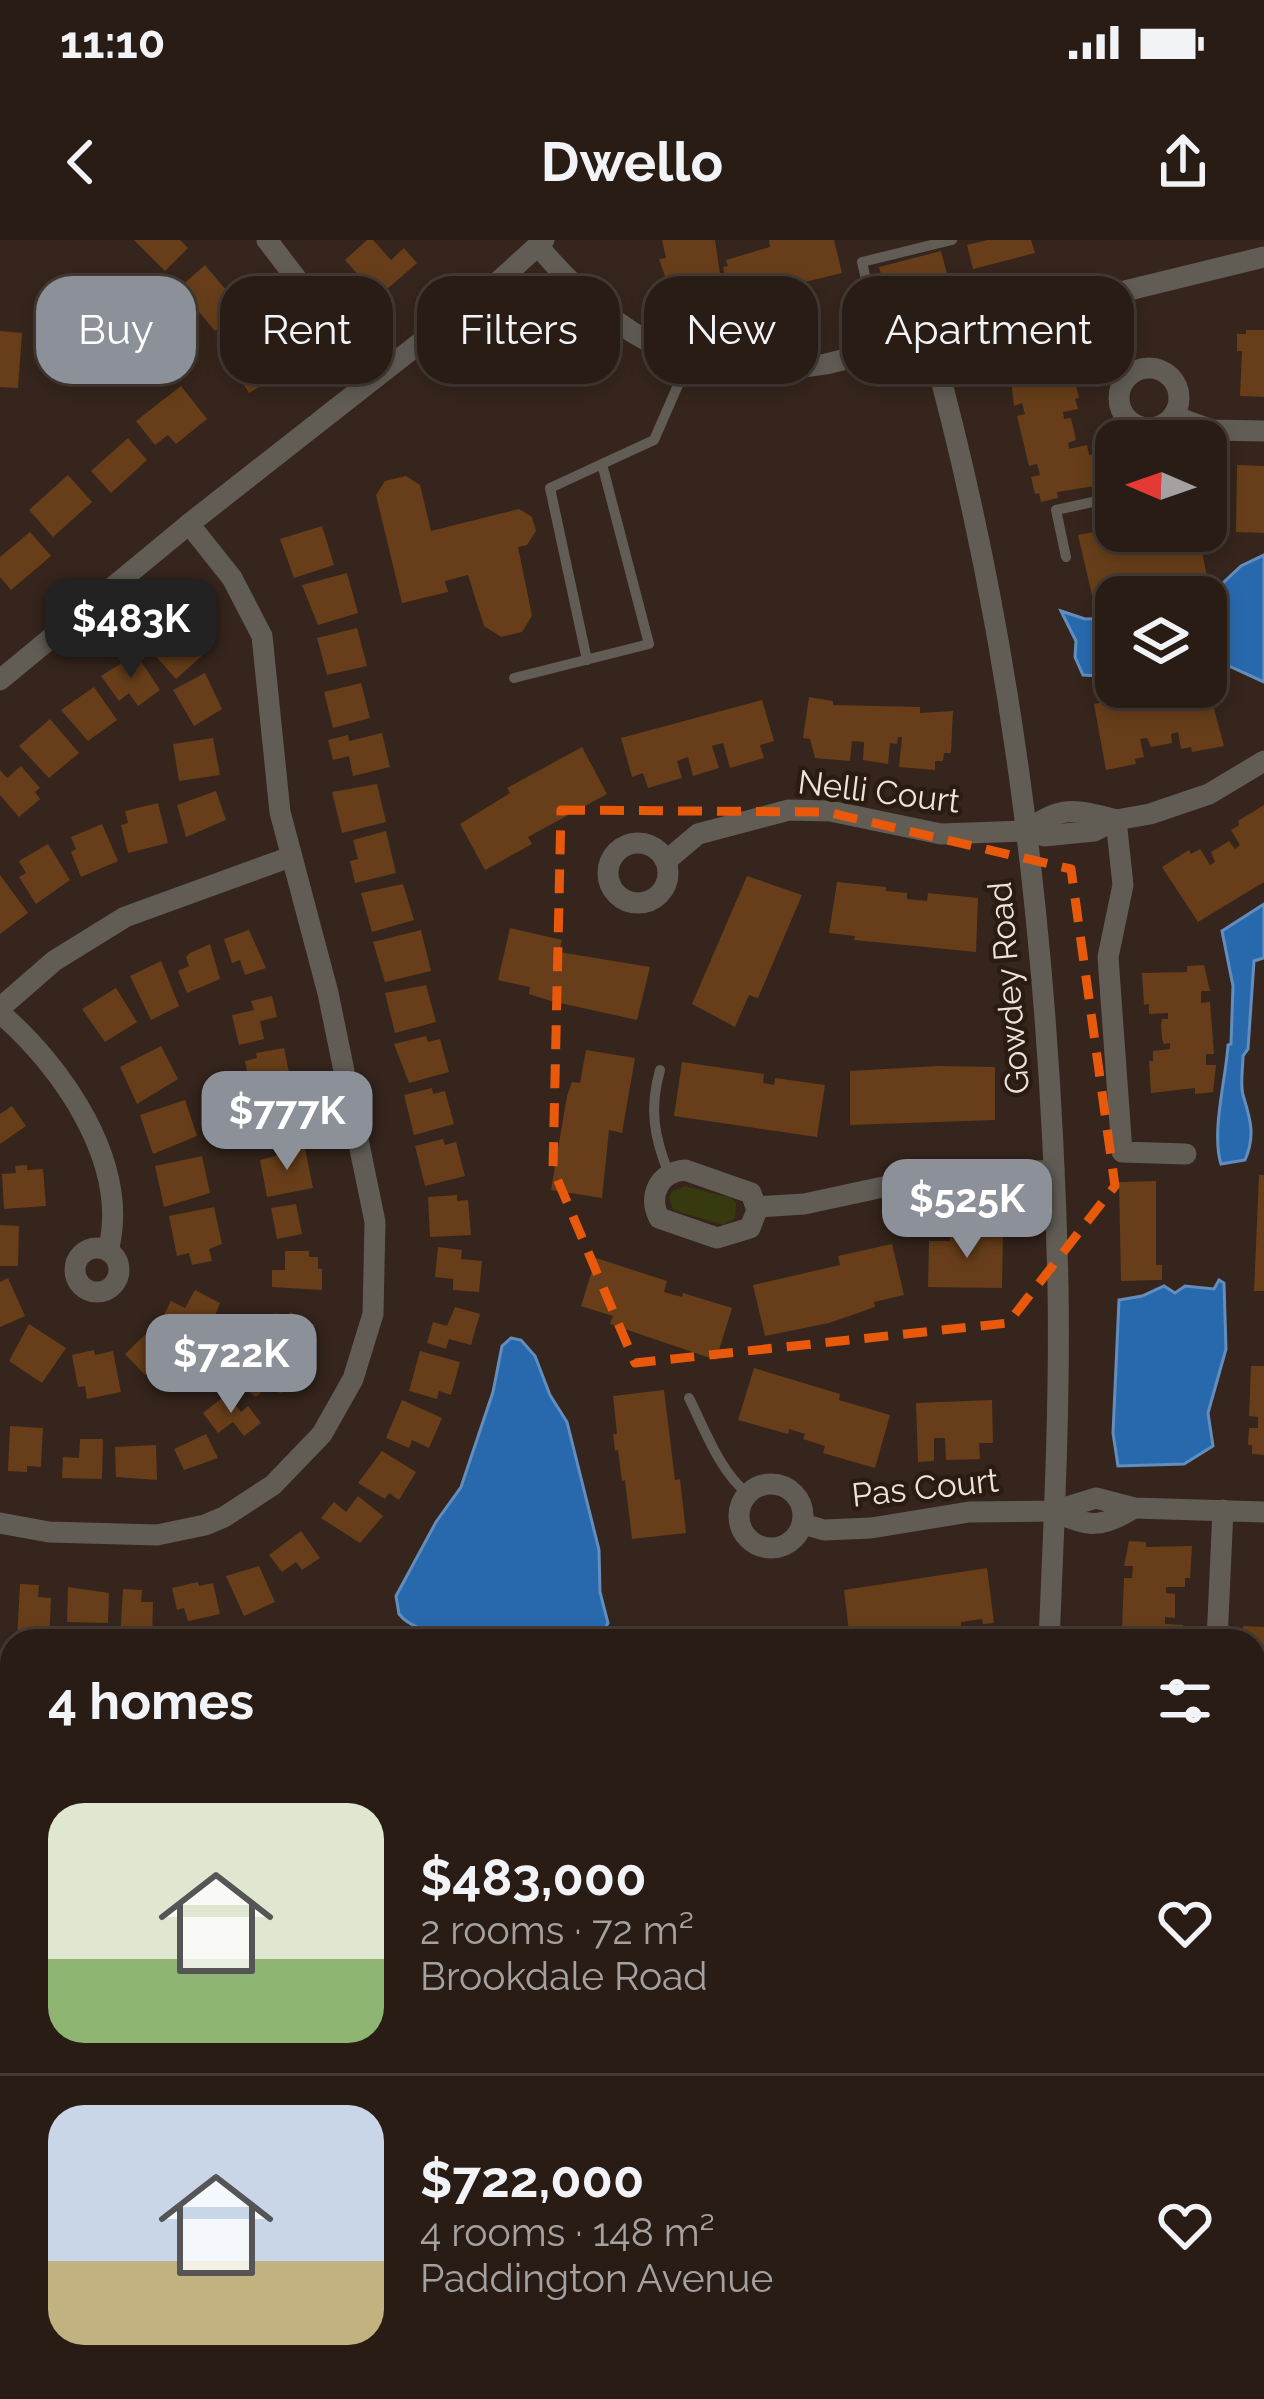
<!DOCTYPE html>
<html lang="en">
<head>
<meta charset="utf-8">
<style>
	:root { --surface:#281c15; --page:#342922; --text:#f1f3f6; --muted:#a5a1a0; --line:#443a34; --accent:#8c9099 }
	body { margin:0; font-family:Raleway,sans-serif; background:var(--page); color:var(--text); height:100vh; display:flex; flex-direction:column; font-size:45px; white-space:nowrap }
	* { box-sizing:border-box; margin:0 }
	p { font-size:39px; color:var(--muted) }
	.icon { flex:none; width:66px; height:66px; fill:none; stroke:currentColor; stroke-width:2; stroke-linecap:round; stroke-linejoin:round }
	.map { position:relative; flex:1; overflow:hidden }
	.side { position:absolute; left:0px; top:1389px; width:1266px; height:771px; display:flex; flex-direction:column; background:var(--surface); border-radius:36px 36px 0 0; box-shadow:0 6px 18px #0003,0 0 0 3px var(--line) }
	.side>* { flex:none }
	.banner { position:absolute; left:36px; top:36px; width:1194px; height:108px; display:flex; gap:24px }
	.needle { width:78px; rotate:272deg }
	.buttons { position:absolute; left:1095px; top:180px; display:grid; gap:24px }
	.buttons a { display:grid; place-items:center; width:132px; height:132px; border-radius:24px; background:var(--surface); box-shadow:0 6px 18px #0003,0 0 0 3px var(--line); font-size:60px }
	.price { position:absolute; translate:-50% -102px; padding:0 27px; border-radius:24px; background:var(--accent); color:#fff; font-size:39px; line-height:78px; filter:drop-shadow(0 3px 6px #0008) }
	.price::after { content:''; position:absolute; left:50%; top:72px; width:36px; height:27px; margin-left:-18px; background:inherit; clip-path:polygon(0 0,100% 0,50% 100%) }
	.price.active { background:#222; color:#fff }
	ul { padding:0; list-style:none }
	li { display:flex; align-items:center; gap:36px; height:300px; padding:0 48px }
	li+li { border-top:3px solid var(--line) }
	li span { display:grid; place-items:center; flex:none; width:336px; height:240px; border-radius:36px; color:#555 }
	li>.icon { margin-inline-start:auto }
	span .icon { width:144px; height:144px; fill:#fffc; stroke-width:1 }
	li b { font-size:51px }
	h2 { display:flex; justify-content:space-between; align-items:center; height:144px; padding:0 48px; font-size:51px }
	.pill { padding:0 42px; border-radius:36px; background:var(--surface); box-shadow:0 6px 18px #0003,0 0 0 3px var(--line); font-size:42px; line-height:108px }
	.pill.active { background:var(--accent); color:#fff }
	.status { display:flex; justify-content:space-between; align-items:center; height:84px; padding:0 60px; background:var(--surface); direction:ltr }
	.status svg { height:33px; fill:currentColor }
	header { display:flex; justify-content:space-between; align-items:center; height:156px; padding:0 48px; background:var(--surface); font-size:54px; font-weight:700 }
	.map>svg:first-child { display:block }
	.green { fill:#363a0e }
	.water { fill:#2869ae; stroke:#638dbc; stroke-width:3 }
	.building { fill:#673e19 }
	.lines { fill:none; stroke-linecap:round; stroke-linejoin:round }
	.service { stroke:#615d55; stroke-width:10 }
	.minor { stroke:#615d55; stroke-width:21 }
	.marked { fill:none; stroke:#e8590c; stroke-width:9; stroke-dasharray:24 15; stroke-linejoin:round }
	.labels { text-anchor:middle; stroke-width:9; stroke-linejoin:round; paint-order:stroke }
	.street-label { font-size:33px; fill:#ede2dc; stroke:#2b1c12 }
</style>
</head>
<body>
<div class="status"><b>11:10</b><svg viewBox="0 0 49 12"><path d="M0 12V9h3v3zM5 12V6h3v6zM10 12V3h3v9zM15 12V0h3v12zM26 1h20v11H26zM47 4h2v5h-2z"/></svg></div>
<header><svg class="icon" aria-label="back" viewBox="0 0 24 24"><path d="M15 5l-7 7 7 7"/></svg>Dwello<svg class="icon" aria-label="share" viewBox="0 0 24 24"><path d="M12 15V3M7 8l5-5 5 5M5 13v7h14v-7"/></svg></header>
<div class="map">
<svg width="1264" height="2159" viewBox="0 0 1264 2159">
	<rect width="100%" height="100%" fill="#35251c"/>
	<path class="green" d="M685 946 731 958 736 963 735 978 724 985 673 970 669 957 673 951Z"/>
	<g class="water">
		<path d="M1264 315V442L1231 427 1206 422V359L1241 326Z"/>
		<path d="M1061 371 1085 379 1116 378V437L1083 435 1075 417 1076 401Z"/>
		<path d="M1264 664V718L1254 721 1248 809 1243 816C1243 828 1240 843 1243 855 1250 878 1256 895 1245 920L1221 924C1211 892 1226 839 1228 805L1231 804 1233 746 1222 691Z"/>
		<path d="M1219 1040 1224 1043 1226 1109 1208 1173 1213 1206 1184 1224 1118 1226 1113 1193 1119 1060 1142 1056 1164 1046 1175 1053 1185 1046 1214 1049Z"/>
		<path d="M511 1098 521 1100 535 1116 550 1155 567 1182 599 1310 600 1352 608 1383 600 1397 589 1401C545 1401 426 1409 399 1374L396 1356 436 1282 461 1247 493 1152 502 1106Z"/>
	</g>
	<g class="building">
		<path d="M134 0H180L188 8 165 31Z"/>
		<path d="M367 0H373L391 20 404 8 417 23 378 57 345 20Z"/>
		<path d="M662 0H715L721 40 671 53 659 19 666 18Z"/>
		<path d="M769 0H834L842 33 805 42 806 48 782 54 780 47 730 57 723 27 728 26 726 20 770 7Z"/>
		<path d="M988 0H1031L1035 13 973 29 967 5Z"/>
		<path d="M941 11 947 34 885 50 879 27Z"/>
		<path d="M205 25 242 69 215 91 179 48Z"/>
		<path d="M260 82 289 129 249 153 239 137 253 128 234 98Z"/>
		<path d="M1246 90H1264V157L1240 156 1242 111H1237V94H1246Z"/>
		<path d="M0 91 22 93 18 148 0 147Z"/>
		<path d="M1072 127 1079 158 1075 159 1078 169 1063 172 1064 179 1071 178 1076 200 1068 203 1069 209 1087 205 1089 215 1094 214 1101 245 1057 252 1058 258 1041 262 1039 253 1035 254 1031 237 1040 235 1037 224 1029 226 1017 176 1025 174 1022 163 1014 166 1011 139 1028 135 1030 140Z"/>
		<path d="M181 146 207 179 176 204 168 195 155 205 136 181Z"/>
		<path d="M128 198 147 220 111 253 91 231Z"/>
		<path d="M1237 225 1264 226V293L1236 292Z"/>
		<path d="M68 235 92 262 53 297 29 270Z"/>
		<path d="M406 236 420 245 431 291 519 269 532 277 536 291 527 305 518 307 532 376 522 392 501 397 484 386 468 335 445 341 448 352 402 363 376 255 385 241Z"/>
		<path d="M322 286 334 325 294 338 280 299Z"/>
		<path d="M1109 289 1110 294 1120 292 1122 306 1127 309 1129 299 1150 295 1153 301 1159 300 1158 291H1198L1207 337 1093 359 1078 295Z"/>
		<path d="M30 292 51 316 11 350 0 337V317Z"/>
		<path d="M347 333 358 373 318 385 302 345Z"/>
		<path d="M184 386 206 412 176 439 153 413Z"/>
		<path d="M357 388 367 426 327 435 317 398Z"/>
		<path d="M136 414 160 450 138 466 129 453 119 461 101 436Z"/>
		<path d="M205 433 222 469 194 486 173 450Z"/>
		<path d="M361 443 370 478 333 488 324 452Z"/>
		<path d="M94 447 117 480 88 501 61 470Z"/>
		<path d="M1179 447H1208L1224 506 1192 512 1191 507 1181 509 1178 492 1171 494 1172 503 1151 507 1147 498 1140 499 1144 517 1135 519 1136 524 1106 530 1094 464Z"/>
		<path d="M809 457 833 461V465L920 467V473L953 471 951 513H944L943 521H935V530L899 527 902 497H898L897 504 890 503 888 524 863 520 864 502 852 501 850 521 815 518 810 499 803 498Z"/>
		<path d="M762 460 774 501 760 505 764 518 730 528 723 503 712 506 719 528 693 536 688 517 677 521 682 538 648 548 643 533 632 537 621 498Z"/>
		<path d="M50 479 79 513 49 538 19 506Z"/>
		<path d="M382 493 390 527 353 536 349 516 333 520 328 500 348 495 349 501Z"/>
		<path d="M213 498 220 535 179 541 173 504Z"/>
		<path d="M582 507 607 554 528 597 532 604 485 630 460 584 510 553 507 548Z"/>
		<path d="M21 526 40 548 35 552 40 559 19 577 0 555V530L7 538Z"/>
		<path d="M377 544 386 582 342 593 332 552Z"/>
		<path d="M216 551 226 580 186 597 177 565Z"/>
		<path d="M158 563 168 603 128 613 121 585 128 583 125 571Z"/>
		<path d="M1264 565V642L1198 682 1162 627 1189 610 1191 614 1200 609 1210 625 1215 622 1211 612 1229 601 1235 609 1240 605 1231 590 1239 585 1238 581Z"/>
		<path d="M102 584 118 621 81 637 71 612 76 609 71 597Z"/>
		<path d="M386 591 396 633 355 643 350 621 358 619 353 600Z"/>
		<path d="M48 604 70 640 36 664 19 637 26 633 19 621Z"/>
		<path d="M0 635 28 673 0 694Z"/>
		<path d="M747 636 802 655 758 758 749 755 735 787 692 764Z"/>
		<path d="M837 642 886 647V651L907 653V659L927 661 928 653 978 658 976 712 854 700 855 696 829 693Z"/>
		<path d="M403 644 414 680 372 692 361 653Z"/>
		<path d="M510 688 562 700 559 712 650 727 637 780 551 761 529 754 530 747 498 740Z"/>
		<path d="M249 690 266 728 245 735 240 720 232 723 224 699Z"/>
		<path d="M421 690 431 731 385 742 373 702Z"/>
		<path d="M210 704 220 739 187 753 178 731 189 726 186 717 190 713Z"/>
		<path d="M161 721 179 766 151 780 130 736Z"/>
		<path d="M1204 725 1210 751H1201V763L1210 762 1214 814H1206V825H1216L1213 852 1195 854V848L1151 853 1149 821H1153V811L1170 809V803L1164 804 1162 799 1161 785 1162 779H1168V773L1149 774V764L1144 765 1142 733 1187 732V726Z"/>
		<path d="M426 745 436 782 395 793 385 753Z"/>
		<path d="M116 748 137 782 105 802 82 769Z"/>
		<path d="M272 756 277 777 260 781 264 799 239 805 232 775 254 770 251 761Z"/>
		<path d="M426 796 428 802 440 799 449 832 409 843 394 804Z"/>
		<path d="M161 806 178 839 137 864 120 827Z"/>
		<path d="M284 808 292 847 252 855 245 821 257 818 256 813Z"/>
		<path d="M586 810 635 818 622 893 609 890 602 958 551 950 567 856 572 842 580 843Z"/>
		<path d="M682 822 764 834 763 843 774 845 775 838 825 845 817 897 674 876Z"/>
		<path d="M938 826 995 827V880L850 885V831Z"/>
		<path d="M432 848 433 854 445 851 454 884 414 895 404 855Z"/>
		<path d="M292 858 299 898 259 907 250 870Z"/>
		<path d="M185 860 197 896 153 914 140 875Z"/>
		<path d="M12 866 26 886 0 904V874Z"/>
		<path d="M443 899 445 905 456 902 465 936 425 946 415 906Z"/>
		<path d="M305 908 313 948 267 957 260 920Z"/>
		<path d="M202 916 210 953 164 967 155 926Z"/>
		<path d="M27 925V930L43 929 46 966 4 969 2 934 16 933 15 926Z"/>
		<path d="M1259 935H1264V1051H1254Z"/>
		<path d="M1156 941V1025H1162V1040L1121 1041 1119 942Z"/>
		<path d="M457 955V961L468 960 471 995 430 997 428 957Z"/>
		<path d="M296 964 302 994 277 999 271 968Z"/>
		<path d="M214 967 222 1004 209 1009 212 1021 192 1025 189 1013 177 1016 169 976Z"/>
		<path d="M0 985 19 986 18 1026H0Z"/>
		<path d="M950 992H1003L1002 1048 928 1047 929 1001H950Z"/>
		<path d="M892 1004 904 1055 874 1062 875 1067 829 1083 765 1096 753 1045 840 1025 838 1016Z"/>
		<path d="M438 1007 462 1010 461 1019 482 1021 479 1052 453 1050V1039L435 1037Z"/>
		<path d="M285 1011H309V1017H318V1029H322V1050L272 1047V1030H285Z"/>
		<path d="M596 1018 667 1041 664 1052 682 1057 683 1053 732 1068 716 1120 610 1084 613 1076 581 1066Z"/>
		<path d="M8 1038 25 1076 0 1087V1042Z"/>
		<path d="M195 1050 220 1063 207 1096 184 1084 181 1089 162 1079 171 1061 185 1068Z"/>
		<path d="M455 1067 480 1074 471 1105 449 1099 446 1109 427 1103 433 1082 447 1086Z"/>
		<path d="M290 1072 315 1085 298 1121 260 1104 275 1073 287 1079Z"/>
		<path d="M29 1084 66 1108 42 1143 9 1121Z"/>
		<path d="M154 1086 187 1120 162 1144 149 1131 145 1135 125 1114Z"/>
		<path d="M94 1110 95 1115 113 1111 121 1152 87 1159 85 1146 78 1147 72 1115Z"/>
		<path d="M420 1111 460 1122 451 1155 439 1151 437 1159 409 1151Z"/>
		<path d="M255 1115 275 1130 279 1125 294 1137 281 1154 269 1145 256 1157 235 1141Z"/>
		<path d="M1251 1126H1264V1215L1252 1214V1205H1248L1249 1188H1258V1177L1249 1176Z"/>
		<path d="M754 1128 840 1154 839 1160 890 1175 875 1228 823 1213 825 1206 803 1199 805 1194 789 1189 788 1194 738 1180Z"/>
		<path d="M664 1150 675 1240 680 1239 686 1293 632 1299 625 1240 622 1241 618 1210 615 1211 613 1194H617L613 1156Z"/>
		<path d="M227 1154 241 1172 248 1166 261 1183 244 1196 233 1182 218 1193 203 1173Z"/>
		<path d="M402 1160 442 1178 429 1208 412 1200 409 1208 386 1198Z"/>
		<path d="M992 1160 993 1203H979L980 1219 946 1220 945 1198H934V1221L918 1222 916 1163Z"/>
		<path d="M10 1186 43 1188 41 1227 27 1226V1232L8 1231Z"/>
		<path d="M206 1194 218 1218 184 1230 174 1209Z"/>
		<path d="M80 1199H103L102 1239 62 1238 63 1217 79 1218Z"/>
		<path d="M156 1205 157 1240 116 1237 115 1207Z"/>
		<path d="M382 1211 416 1232 399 1260 389 1253 385 1259 358 1243Z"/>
		<path d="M358 1256 383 1276 360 1303 321 1278 334 1262 346 1272Z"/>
		<path d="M301 1291 320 1318 302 1330 296 1322 282 1332 269 1315Z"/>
		<path d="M1129 1301 1146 1302V1307L1192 1306 1190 1338H1185V1347H1166V1353L1175 1354V1378L1165 1377V1384L1183 1385 1187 1401H1129L1130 1389H1122L1124 1338H1132L1133 1326H1124Z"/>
		<path d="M259 1326 275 1362 244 1376 226 1336Z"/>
		<path d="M987 1328 994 1383 983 1384 982 1379 961 1382V1390L850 1400 844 1350Z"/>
		<path d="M198 1342 199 1346 213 1343 220 1374 188 1381 184 1368 177 1370 172 1348Z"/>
		<path d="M20 1344 39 1345 38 1357 51 1358 49 1401H17Z"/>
		<path d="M68 1347 109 1353 108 1383 67 1382Z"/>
		<path d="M123 1349 142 1350 141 1362H153L152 1401H120Z"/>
		<path d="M1243 1386 1264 1387V1453H1254V1401H1242Z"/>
		<path d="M1255 1798 1264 1799V1864H1254Z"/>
		<path d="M1254 1921 1264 1922V1986L1254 1985Z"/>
		<path d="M9 2148H66L64 2159H41L9 2152Z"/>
		<path d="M233 2148H295L292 2159H230Z"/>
		<path d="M378 2148H437V2159H377Z"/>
		<path d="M568 2148H603L602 2159H568Z"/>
		<path d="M657 2148H714V2159H656Z"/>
		<path d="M897 2148H947L946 2159H896Z"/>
		<path d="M1074 2148H1140V2157L1074 2159Z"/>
	</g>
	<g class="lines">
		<g class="service">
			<path d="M882 111 862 22 952 0"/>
			<path d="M1212 190V243L1221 290"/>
			<path d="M1161 201 1162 185"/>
			<path d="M1066 317 1056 270 1116 257"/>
			<path d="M587 420 550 248 654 200 689 120"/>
			<path d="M514 438 649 404 602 224"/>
			<path d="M660 830C649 869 654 897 669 934"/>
			<path d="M689 1158C705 1190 720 1232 748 1254"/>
			<path d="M1254 1892H1264"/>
		</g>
		<g class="minor">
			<path d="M267 0 373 139"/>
			<path d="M538 6C621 103 696 145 826 124L1264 17"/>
			<path d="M930 99C1016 407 1051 727 1058 1046 1060 1164 1054 1283 1049 1401"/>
			<circle cx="1149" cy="158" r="30"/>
			<path d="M1173 176 1212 190 1264 191"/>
			<path d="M0 440 189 284 500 40 544 0"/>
			<path d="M1116 580 1123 645 1108 717 1122 912 1186 914"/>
			<path d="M1026 591C1062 565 1074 569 1116 580"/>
			<circle cx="638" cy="633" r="30"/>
			<path d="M666 621 698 594 789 570 830 571 941 594 1026 591 1044 596 1094 591 1116 580 1150 574 1209 554 1264 521"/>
			<path d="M0 768 54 721 125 677 290 617"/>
			<path d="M0 773C62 826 131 924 108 1011"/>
			<path d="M685 930 751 953 757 970 750 988 717 998 659 978C648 955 659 932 685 930Z"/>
			<path d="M756 967 804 964 930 937 1054 930"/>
			<circle cx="97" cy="1030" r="22"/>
			<circle cx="771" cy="1276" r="32"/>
			<path d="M1054 1271C1088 1287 1101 1289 1134 1268"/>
			<path d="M0 1283 49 1292 157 1295 205 1285 224 1277 273 1245 322 1194 353 1139 373 1074 375 982 328 753 280 572 262 396 232 338 189 284"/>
			<path d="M803 1284 824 1290 871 1288 969 1272 1054 1271 1096 1258 1134 1268 1264 1272"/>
			<path d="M1217 1401 1223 1270"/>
			<path d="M1254 1646 1264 1644"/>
			<path d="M0 1934 12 1936"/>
			<path d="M490 2159 491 2148"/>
			<path d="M779 2159 794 2152 816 2159"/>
			<path d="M1017 2159V2148"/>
			<path d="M1196 2159V2148"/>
		</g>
	</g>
	<path class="marked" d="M561 570 827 572 1071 629 1115 946 1008 1083 635 1123 553 929Z"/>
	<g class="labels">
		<g class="street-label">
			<text transform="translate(879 551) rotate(7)" y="12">Nelli Court</text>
			<text transform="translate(1008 748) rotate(-95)" y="12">Gowdey Road</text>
			<text transform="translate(925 1247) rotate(-6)" y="12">Pas Court</text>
		</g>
	</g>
</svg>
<div class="buttons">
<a><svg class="needle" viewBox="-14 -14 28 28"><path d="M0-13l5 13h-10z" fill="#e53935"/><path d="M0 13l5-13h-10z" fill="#a5a1a0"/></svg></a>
<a><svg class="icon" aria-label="layers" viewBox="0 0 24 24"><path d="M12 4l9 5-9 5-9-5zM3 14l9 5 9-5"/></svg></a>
</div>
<b class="price active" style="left:131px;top:441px">$483K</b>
<b class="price" style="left:287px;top:933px">$777K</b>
<b class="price" style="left:967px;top:1021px">$525K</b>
<b class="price" style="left:231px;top:1176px">$722K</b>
<div class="banner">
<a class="pill active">Buy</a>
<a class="pill">Rent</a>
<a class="pill">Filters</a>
<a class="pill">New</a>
<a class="pill">Apartment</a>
</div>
<section class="side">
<h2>4 homes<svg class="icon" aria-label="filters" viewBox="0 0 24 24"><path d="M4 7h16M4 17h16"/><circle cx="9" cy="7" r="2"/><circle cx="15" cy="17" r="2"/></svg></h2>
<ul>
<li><span style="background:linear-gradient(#dfe7d0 65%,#8fb573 0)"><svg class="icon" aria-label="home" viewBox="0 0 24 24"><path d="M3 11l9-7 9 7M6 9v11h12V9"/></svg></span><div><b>$483,000</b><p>2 rooms · 72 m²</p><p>Brookdale Road</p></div><svg class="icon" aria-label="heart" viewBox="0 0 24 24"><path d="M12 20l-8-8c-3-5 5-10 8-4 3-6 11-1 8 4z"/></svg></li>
<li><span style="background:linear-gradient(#c9d6e8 65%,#c2b280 0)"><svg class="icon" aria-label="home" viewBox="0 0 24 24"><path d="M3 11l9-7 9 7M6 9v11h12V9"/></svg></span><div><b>$722,000</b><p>4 rooms · 148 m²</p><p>Paddington Avenue</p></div><svg class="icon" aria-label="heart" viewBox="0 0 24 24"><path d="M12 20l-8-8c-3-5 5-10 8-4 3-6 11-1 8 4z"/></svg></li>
</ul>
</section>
</div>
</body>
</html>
